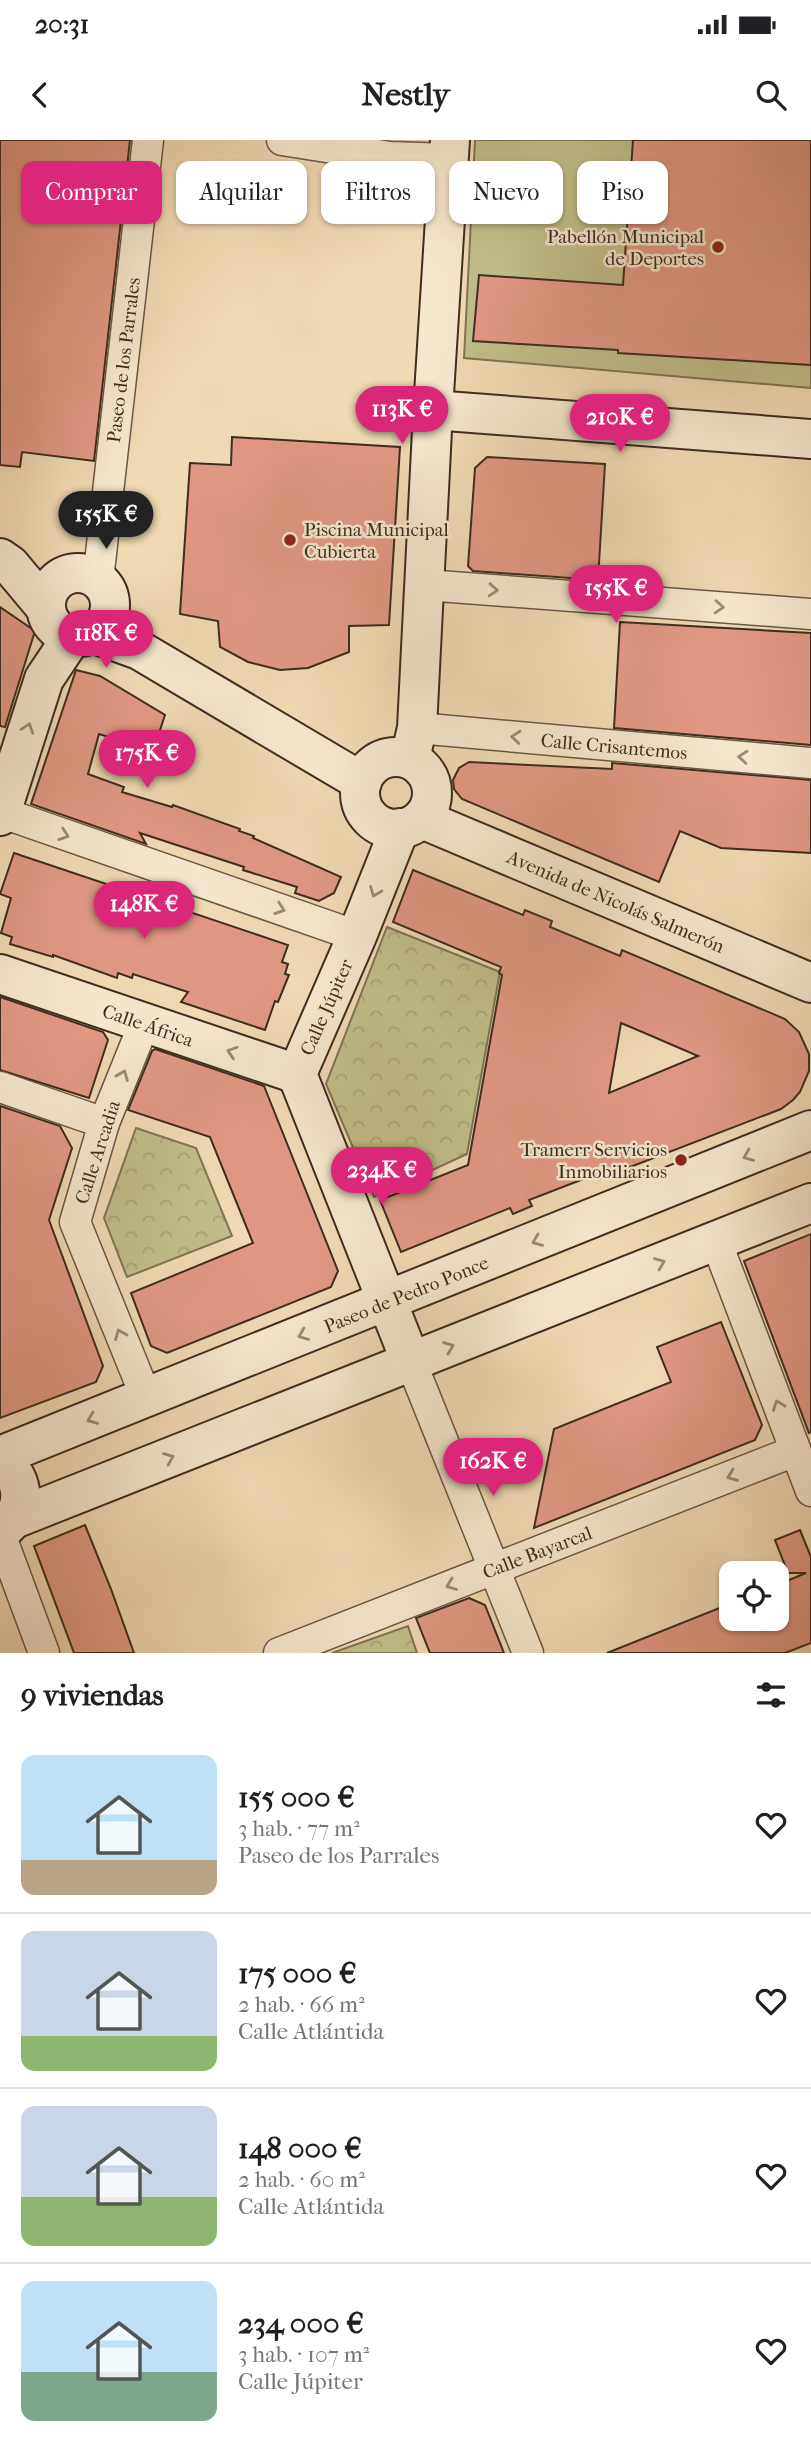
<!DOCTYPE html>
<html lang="es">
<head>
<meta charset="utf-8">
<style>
	:root { --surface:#fff; --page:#f6f6f6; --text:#202124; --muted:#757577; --line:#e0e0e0; --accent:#db2777 }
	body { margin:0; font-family:"IM FELL French Canon",serif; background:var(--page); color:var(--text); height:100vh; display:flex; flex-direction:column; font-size:26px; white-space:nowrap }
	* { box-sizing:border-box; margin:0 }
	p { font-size:23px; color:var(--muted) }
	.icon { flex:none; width:38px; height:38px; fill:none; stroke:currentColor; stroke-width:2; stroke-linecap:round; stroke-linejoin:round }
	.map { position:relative; height:1513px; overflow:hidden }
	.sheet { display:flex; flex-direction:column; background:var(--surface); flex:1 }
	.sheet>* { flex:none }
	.top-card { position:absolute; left:21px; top:21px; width:770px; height:63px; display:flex; gap:14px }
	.controls { position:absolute; left:719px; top:1421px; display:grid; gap:14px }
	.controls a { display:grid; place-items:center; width:70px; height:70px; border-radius:14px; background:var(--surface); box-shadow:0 2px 5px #0004; font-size:35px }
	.price { position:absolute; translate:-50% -60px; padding:0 16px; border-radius:24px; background:var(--accent); color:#fff; font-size:23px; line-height:46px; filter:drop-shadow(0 2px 4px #0008) }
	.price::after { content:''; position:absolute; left:50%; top:42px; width:21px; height:16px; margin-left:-10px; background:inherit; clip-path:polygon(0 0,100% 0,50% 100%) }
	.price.current { background:#222; color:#fff }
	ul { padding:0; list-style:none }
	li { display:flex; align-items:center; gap:21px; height:175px; padding:0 21px }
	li+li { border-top:2px solid var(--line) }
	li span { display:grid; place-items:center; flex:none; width:196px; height:140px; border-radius:14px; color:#555 }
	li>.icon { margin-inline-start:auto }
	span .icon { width:84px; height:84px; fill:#fffc; stroke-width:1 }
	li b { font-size:30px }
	h2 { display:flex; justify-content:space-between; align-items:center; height:84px; padding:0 21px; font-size:30px }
	.chip { padding:0 24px; border-radius:14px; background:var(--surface); box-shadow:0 2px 5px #0004; font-size:24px; line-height:63px }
	.chip.current { background:var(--accent); color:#fff }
	.status { display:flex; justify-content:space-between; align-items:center; height:49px; padding:0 35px; background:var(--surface); direction:ltr }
	.status svg { height:19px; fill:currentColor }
	header { display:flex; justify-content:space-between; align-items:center; height:91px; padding:0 21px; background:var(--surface); font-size:32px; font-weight:700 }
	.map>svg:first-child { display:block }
	.grass { fill:#c0be88; stroke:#7f7554; stroke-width:2 }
	.park { fill:url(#park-crowns); stroke:#7f7554; stroke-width:2 }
	.building { fill:#e19883; stroke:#3e2c20; stroke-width:2; fill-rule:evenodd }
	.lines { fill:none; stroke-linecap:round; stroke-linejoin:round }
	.street-casing { stroke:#6a5845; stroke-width:33 }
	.secondary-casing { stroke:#3e2c20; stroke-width:42 }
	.street { stroke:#f5e7ce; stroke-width:30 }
	.secondary { stroke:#f5e7ce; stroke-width:38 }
	.oneway { stroke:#9a8a77 }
	.poi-dot { fill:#8f2418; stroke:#f5e7ce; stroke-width:2.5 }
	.labels { text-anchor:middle; stroke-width:5; stroke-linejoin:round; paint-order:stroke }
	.poi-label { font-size:19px; fill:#3e2c20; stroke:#f5e7ce; text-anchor:end }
	.street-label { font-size:19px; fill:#3e2c20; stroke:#f5e7ce }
</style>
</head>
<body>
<div class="status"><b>20:31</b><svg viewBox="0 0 49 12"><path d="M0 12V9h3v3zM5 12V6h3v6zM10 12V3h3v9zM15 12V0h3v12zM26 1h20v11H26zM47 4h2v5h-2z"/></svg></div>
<header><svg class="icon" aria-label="back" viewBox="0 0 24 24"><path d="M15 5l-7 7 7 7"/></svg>Nestly<svg class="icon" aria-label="search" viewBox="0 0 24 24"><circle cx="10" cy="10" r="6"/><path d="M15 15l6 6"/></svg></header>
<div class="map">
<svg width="811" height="1513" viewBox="0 0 811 1513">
	<defs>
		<pattern id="park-crowns" width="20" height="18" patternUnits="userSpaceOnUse" patternTransform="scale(1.75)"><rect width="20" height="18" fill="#c0be88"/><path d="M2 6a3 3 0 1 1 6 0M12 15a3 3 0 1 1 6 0" fill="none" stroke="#a6a375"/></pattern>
	</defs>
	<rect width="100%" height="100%" fill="#f0dab3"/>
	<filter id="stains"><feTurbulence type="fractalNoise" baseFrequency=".00286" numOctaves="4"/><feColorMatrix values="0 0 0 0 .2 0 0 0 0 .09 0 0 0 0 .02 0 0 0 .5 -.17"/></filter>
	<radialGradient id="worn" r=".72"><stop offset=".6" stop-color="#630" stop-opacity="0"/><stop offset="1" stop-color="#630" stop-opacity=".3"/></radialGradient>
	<path class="grass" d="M475 0H811V248L464 218Z"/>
	<g class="park">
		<path d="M387 787 500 832 467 1014 374 1057 326 944Z"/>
		<path d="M136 988 196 1008 232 1096 127 1137 104 1078Z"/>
		<path d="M408 1486 417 1513H332Z"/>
	</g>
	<g class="building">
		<path d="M0 0H130L94 321 22 312 20 327 0 325Z"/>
		<path d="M633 0H811V225L618 213V210L473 201 479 135 623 145Z"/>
		<path d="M232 297 400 307 389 485 349 486V512L308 528 280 530 248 522 220 507 218 481 180 474 190 323 231 325Z"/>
		<path d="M487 317 605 324 598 440 473 431 468 426 475 328Z"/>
		<path d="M0 467 35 491 5 587 0 586Z"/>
		<path d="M620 482 811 493V605L614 588Z"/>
		<path d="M76 530 100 536 165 575 153 611 99 594 88 634 124 647 122 652 172 667 173 665 240 689 239 691 254 696 253 698 341 737 334 753 319 761 295 753 297 747 243 730 244 727 140 693 146 704 31 664Z"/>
		<path d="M469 622 612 629V623L811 640V713L721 708 680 691 659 742 462 659 454 649 453 640 459 628Z"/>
		<path d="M14 713 288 805 282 822 288 824 285 834 289 835 278 862 275 861 265 890 181 862 188 852 133 834 132 838 118 833 117 838 53 815V817L10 804 12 797 1 793 11 758 0 754Z"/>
		<path d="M413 730 523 775 525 770 552 781 550 787 620 816 622 810 785 879 799 892 809 914V931L800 952 793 960 781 969 599 1039V1033L529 1060 532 1066 513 1074 510 1068 401 1112 380 1060 468 1025 502 835 499 833 501 827 393 782ZM621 883 647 894 698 916 609 953Z"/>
		<path d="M0 857 103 892 108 900 89 958 0 930Z"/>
		<path d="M155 909 264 946 338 1131 331 1147 167 1213 151 1206 131 1153 253 1103 210 997 128 970 152 911Z"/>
		<path d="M0 966 60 986 72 1008 49 1080 103 1226 96 1242 0 1278Z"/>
		<path d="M811 1094V1292L809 1293 744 1121Z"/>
		<path d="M721 1182 762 1285 755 1300 534 1388 554 1289 671 1242 657 1207Z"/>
		<path d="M85 1385 111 1449 134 1513H74L34 1406Z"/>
		<path d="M800 1390 811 1417V1503L785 1513H607L732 1463V1479H777V1445L806 1433H788L775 1400Z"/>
		<path d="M469 1458 485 1465 504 1513H430L416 1478Z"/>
	</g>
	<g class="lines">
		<defs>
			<g id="street">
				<path d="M282 0 390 17 449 19"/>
				<path d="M98 440 148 0"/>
				<path d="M425 445 811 474"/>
				<path d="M417 588 811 623"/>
				<path d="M0 672 357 796"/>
				<path d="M144 884 104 983 75 1082 146 1257"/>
				<path d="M0 947 104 983"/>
				<path d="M716 1101 811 1351"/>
				<path d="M411 1222 528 1513"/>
				<path d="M0 1394 44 1513"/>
				<path d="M279 1513 795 1311"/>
			</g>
			<g id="secondary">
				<path d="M433 270 811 299"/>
				<path d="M0 418 10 425 46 468"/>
				<circle cx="78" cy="465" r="32"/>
				<path d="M92 493 139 510 362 642"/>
				<circle cx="396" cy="653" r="36"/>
				<path d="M410 619 417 588 433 270 450 0"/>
				<path d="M0 676 44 539 72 497"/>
				<path d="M422 679 811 843"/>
				<path d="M400 688 357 796 297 934 411 1222"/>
				<path d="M0 834 297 934"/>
				<path d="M0 1316 811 990"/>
				<path d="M0 1320C27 1339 27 1372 0 1392"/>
				<path d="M14 1379 811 1063"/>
			</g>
		</defs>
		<use href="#street" class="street-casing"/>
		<use href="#secondary" class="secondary-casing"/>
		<use href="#street" class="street"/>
		<use href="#secondary" class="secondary"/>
	</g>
	<defs><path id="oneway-chevron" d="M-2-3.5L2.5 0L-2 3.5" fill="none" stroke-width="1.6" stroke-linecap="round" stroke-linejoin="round" transform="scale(1.75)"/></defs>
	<g class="oneway">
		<use href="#oneway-chevron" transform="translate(493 450) rotate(4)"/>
		<use href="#oneway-chevron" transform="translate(719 467) rotate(4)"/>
		<use href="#oneway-chevron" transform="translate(28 588) rotate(-72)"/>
		<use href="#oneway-chevron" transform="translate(516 597) rotate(-175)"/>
		<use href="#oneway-chevron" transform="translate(743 617) rotate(-175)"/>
		<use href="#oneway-chevron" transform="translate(64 695) rotate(19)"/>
		<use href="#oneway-chevron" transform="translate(375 752) rotate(112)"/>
		<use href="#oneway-chevron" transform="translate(280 769) rotate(19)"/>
		<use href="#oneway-chevron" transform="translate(232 912) rotate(-162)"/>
		<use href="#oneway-chevron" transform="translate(123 935) rotate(-68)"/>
		<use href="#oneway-chevron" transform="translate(748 1016) rotate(158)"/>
		<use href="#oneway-chevron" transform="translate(537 1101) rotate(158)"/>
		<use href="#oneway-chevron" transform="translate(660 1123) rotate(-22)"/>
		<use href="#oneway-chevron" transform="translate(120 1194) rotate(-112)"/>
		<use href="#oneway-chevron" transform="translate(303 1195) rotate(158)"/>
		<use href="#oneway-chevron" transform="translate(449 1207) rotate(-21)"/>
		<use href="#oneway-chevron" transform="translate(778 1265) rotate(-111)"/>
		<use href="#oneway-chevron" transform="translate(92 1279) rotate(158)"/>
		<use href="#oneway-chevron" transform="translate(169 1318) rotate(-22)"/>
		<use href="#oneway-chevron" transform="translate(732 1336) rotate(159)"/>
		<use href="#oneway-chevron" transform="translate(451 1445) rotate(159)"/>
	</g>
	<g class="poi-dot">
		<circle cx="718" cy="107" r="7"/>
		<circle cx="290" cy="400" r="7"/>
		<circle cx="681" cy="1020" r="7"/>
	</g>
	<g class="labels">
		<g class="poi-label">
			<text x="704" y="103">Pabellón Municipal<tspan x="704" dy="22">de Deportes</tspan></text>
			<text x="304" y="396" text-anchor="start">Piscina Municipal<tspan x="304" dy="22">Cubierta</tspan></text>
			<text x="667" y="1016">Tramerr Servicios<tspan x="667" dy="22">Inmobiliarios</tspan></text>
		</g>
		<g class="street-label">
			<text transform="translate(123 220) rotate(-83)" y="7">Paseo de los Parrales</text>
			<text transform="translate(614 606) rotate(5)" y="7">Calle Crisantemos</text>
			<text transform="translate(616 761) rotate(23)" y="7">Avenida de Nicolás Salmerón</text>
			<text transform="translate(326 867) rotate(-66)" y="7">Calle Júpiter</text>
			<text transform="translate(148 885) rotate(19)" y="7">Calle África</text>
			<text transform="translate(97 1012) rotate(-72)" y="7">Calle Arcadia</text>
			<text transform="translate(406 1154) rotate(-22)" y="7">Paseo de Pedro Ponce</text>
			<text transform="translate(537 1412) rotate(-21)" y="7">Calle Bayarcal</text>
		</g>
	</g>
	<rect width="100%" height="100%" filter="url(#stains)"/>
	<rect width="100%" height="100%" fill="url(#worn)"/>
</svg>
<div class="controls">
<a><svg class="icon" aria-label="locate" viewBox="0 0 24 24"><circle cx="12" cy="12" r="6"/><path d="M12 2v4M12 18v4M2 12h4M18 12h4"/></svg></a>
</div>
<b class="price" style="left:402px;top:306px">113K €</b>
<b class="price" style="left:620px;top:314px">210K €</b>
<b class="price current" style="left:106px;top:411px">155K €</b>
<b class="price" style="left:616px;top:485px">155K €</b>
<b class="price" style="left:106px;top:530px">118K €</b>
<b class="price" style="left:147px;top:650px">175K €</b>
<b class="price" style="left:144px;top:801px">148K €</b>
<b class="price" style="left:382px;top:1067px">234K €</b>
<b class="price" style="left:493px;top:1358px">162K €</b>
<div class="top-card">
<a class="chip current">Comprar</a>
<a class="chip">Alquilar</a>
<a class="chip">Filtros</a>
<a class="chip">Nuevo</a>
<a class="chip">Piso</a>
</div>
</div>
<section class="sheet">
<h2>9 viviendas<svg class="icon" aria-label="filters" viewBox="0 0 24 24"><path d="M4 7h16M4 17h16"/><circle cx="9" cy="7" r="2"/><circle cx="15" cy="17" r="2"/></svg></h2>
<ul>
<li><span style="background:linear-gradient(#bfe0f5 75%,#b9a48a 0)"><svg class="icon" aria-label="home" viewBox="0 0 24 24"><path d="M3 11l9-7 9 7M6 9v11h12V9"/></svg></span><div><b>155 000 €</b><p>3 hab. · 77 m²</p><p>Paseo de los Parrales</p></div><svg class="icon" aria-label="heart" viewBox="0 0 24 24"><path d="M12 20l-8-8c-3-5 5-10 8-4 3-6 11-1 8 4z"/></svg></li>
<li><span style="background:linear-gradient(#c9d6e8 75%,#8fb573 0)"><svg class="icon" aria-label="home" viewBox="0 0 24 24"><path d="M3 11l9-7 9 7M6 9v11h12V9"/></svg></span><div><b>175 000 €</b><p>2 hab. · 66 m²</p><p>Calle Atlántida</p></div><svg class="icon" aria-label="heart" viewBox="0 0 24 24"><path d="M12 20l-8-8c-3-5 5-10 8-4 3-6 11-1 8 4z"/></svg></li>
<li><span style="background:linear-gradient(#c9d6e8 65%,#8fb573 0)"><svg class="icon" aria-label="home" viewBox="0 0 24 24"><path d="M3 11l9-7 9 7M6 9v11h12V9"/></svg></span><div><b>148 000 €</b><p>2 hab. · 60 m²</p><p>Calle Atlántida</p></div><svg class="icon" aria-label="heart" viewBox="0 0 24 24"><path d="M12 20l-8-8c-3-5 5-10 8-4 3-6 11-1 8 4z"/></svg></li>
<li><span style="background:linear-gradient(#bfe0f5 65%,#7fa58c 0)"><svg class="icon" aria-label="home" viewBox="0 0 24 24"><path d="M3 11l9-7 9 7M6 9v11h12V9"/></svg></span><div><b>234 000 €</b><p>3 hab. · 107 m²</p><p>Calle Júpiter</p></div><svg class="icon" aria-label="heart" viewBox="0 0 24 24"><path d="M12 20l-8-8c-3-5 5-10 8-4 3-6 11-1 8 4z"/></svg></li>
</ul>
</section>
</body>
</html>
